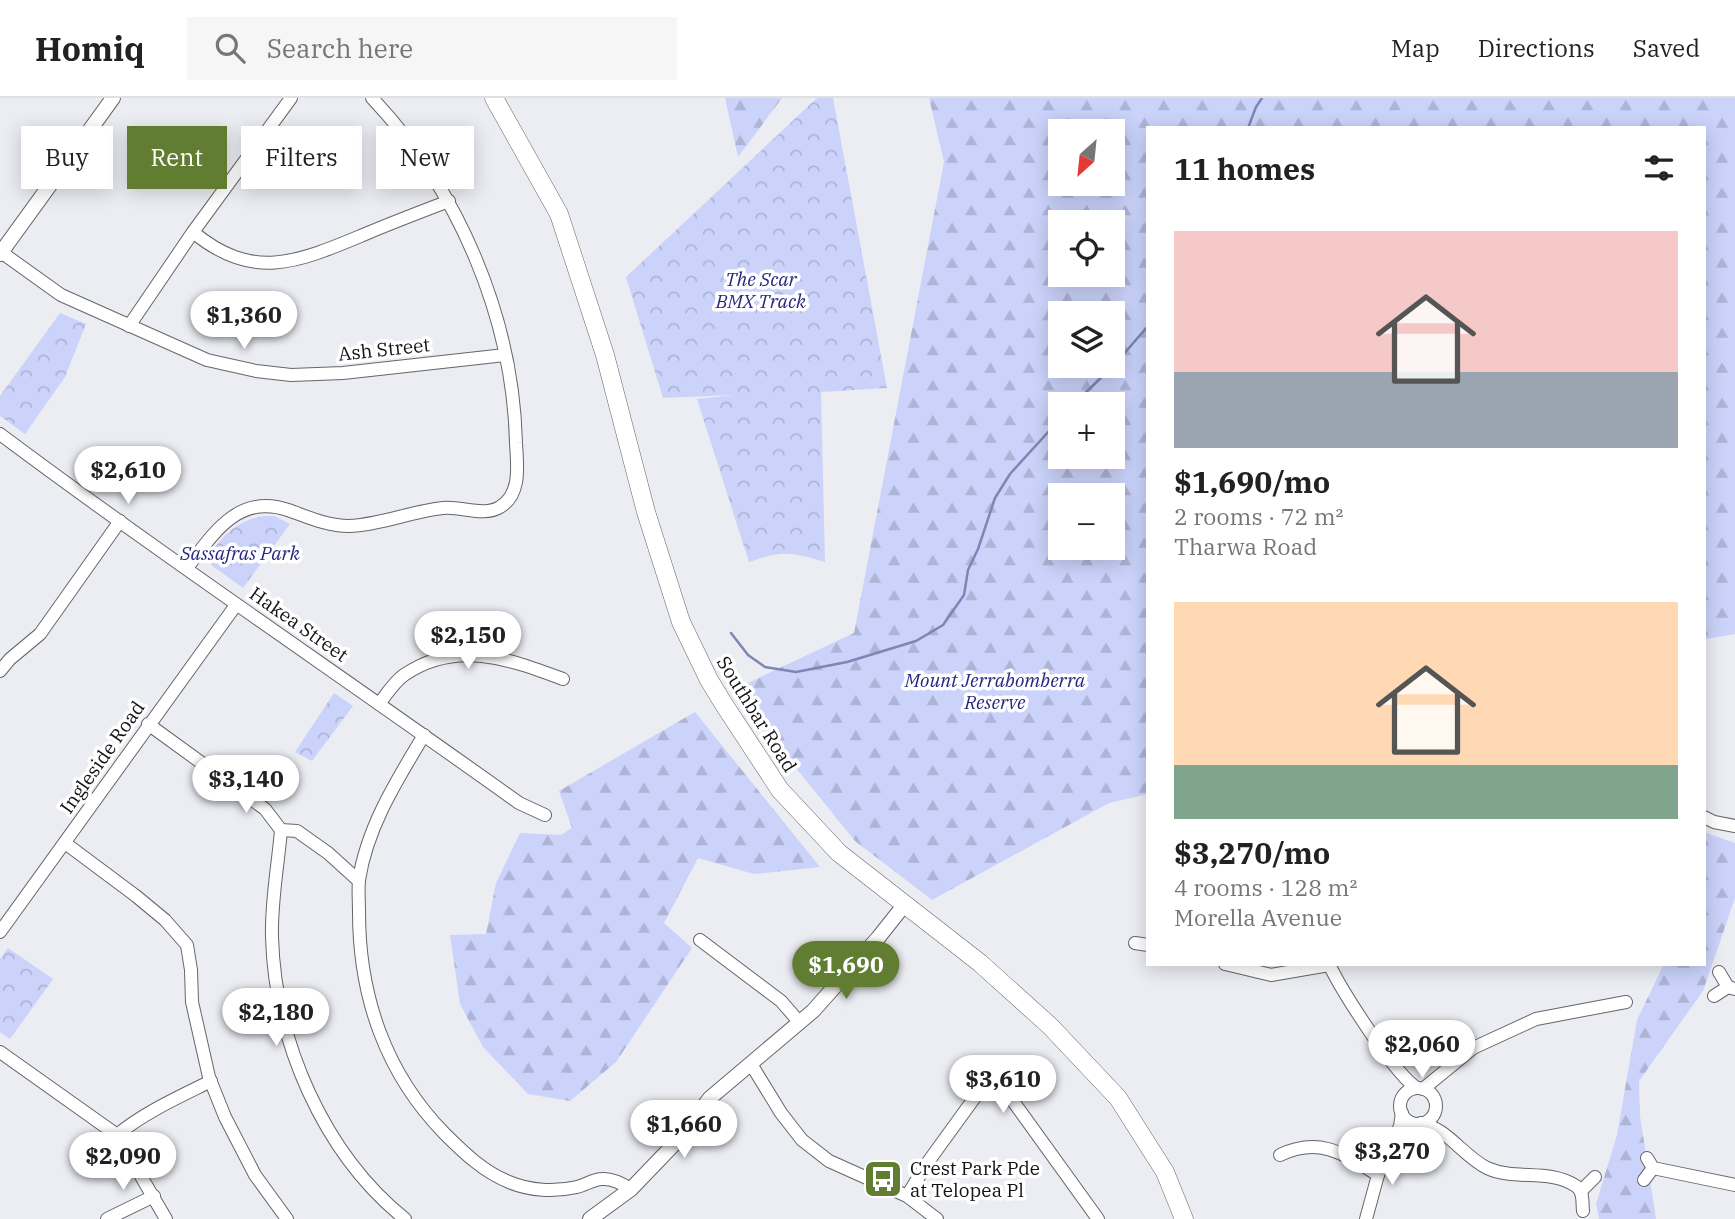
<!DOCTYPE html>
<html lang="en">
<head>
<meta charset="utf-8">
<style>
	:root { --surface:#fff; --page:#f6f6f6; --text:#222; --muted:#767676; --line:#e0e0e0; --accent:#617d31 }
	body { margin:0; font-family:"IBM Plex Serif",serif; background:var(--page); color:var(--text); height:100vh; display:flex; flex-direction:column; font-size:26px; white-space:nowrap }
	* { box-sizing:border-box; margin:0 }
	p { font-size:23px; color:var(--muted) }
	.icon { flex:none; width:38px; height:38px; fill:none; stroke:currentColor; stroke-width:2; stroke-linecap:round; stroke-linejoin:round }
	.map { position:relative; flex:1; overflow:hidden }
	.panel { position:absolute; left:1146px; top:28px; width:560px; height:840px; display:flex; flex-direction:column; background:var(--surface); border-radius:0px; box-shadow:0 4px 18px #0003 }
	.panel>* { flex:none }
	.guide { position:absolute; left:21px; top:28px; width:665px; height:63px; display:flex; gap:14px }
	.needle { width:46px; rotate:207deg }
	.controls { position:absolute; left:1048px; top:21px; display:grid; gap:14px }
	.controls a { display:grid; place-items:center; width:77px; height:77px; border-radius:0px; background:var(--surface); box-shadow:0 4px 18px #0003; font-size:35px }
	.price { position:absolute; translate:-50% -60px; padding:0 16px; border-radius:24px; background:#fff; color:#222; font-size:23px; line-height:46px; filter:drop-shadow(0 2px 4px #0008) }
	.price::after { content:''; position:absolute; left:50%; top:42px; width:21px; height:16px; margin-left:-10px; background:inherit; clip-path:polygon(0 0,100% 0,50% 100%) }
	.price.current { background:var(--accent); color:#fff }
	ul { padding:0; list-style:none }
	li { display:grid; align-content:center; gap:14px; height:371px; padding:0 28px }
	li span { display:grid; place-items:center; height:217px; border-radius:0px; color:#555 }
	li>.icon { margin-inline-start:auto }
	span .icon { width:126px; height:126px; fill:#fffc; stroke-width:1 }
	li b { font-size:30px }
	h2 { display:flex; justify-content:space-between; align-items:center; height:84px; padding:0 28px; font-size:30px }
	.tag { padding:0 24px; border-radius:0px; background:var(--surface); box-shadow:0 4px 18px #0003; font-size:24px; line-height:63px }
	.tag.current { background:var(--accent); color:#fff }
	header { display:flex; align-items:center; gap:42px; box-sizing:border-box; height:98px; padding:0 35px; background:var(--surface); border-bottom:2px solid var(--line) }
	header strong { font-size:33px }
	nav { display:flex; gap:38px; margin-inline-start:auto; font-size:24px }
	.search { width:490px; height:63px; background:var(--page); display:flex; align-items:center; gap:18px; box-sizing:border-box; padding:0 24px; border-radius:0px; color:var(--muted); font-size:26px }
	.map>svg:first-child { display:block }
	.forest { fill:url(#forest-firs); fill-rule:evenodd }
	.park { fill:url(#park-crowns) }
	.lines { fill:none; stroke-linecap:round; stroke-linejoin:round }
	.stream { stroke:#7e86b5; stroke-width:2.5 }
	.minor-casing { stroke:#65666b; stroke-width:14 }
	.tertiary-casing { stroke:#65666b; stroke-width:16 }
	.secondary-casing { stroke:#65666b; stroke-width:19 }
	.minor { stroke:#fff; stroke-width:12 }
	.tertiary { stroke:#fff; stroke-width:14 }
	.secondary { stroke:#fff; stroke-width:18 }
	.labels { text-anchor:middle; stroke-width:7; stroke-linejoin:round; paint-order:stroke }
	.park-label { font-size:19px; font-style:italic; fill:#292680; stroke:#fff }
	.street-label { font-size:19px; fill:#121315; stroke:#fff }
	.poi-label { font-size:19px; fill:#121315; stroke:#fff; text-anchor:start }
</style>
</head>
<body>
<header>
<strong>Homiq</strong>
<div class="search"><svg class="icon" aria-label="search" viewBox="0 0 24 24"><circle cx="10" cy="10" r="6"/><path d="M15 15l6 6"/></svg>Search here</div>
<nav><a>Map</a><a>Directions</a><a>Saved</a></nav>
</header>
<div class="map">
<svg width="1735" height="1121" viewBox="0 0 1735 1121">
	<defs>
		<pattern id="forest-firs" width="22" height="20" patternUnits="userSpaceOnUse" patternTransform="scale(1.75)"><rect width="22" height="20" fill="#cbd3fb"/><path d="M5 1l3.5 6h-7zM16 11l3.5 6h-7z" fill="#adb4d6"/></pattern>
		<pattern id="park-crowns" width="20" height="18" patternUnits="userSpaceOnUse" patternTransform="scale(1.75)"><rect width="20" height="18" fill="#cbd3fb"/><path d="M2 6a3 3 0 1 1 6 0M12 15a3 3 0 1 1 6 0" fill="none" stroke="#adb4d6"/></pattern>
	</defs>
	<rect width="100%" height="100%" fill="#ebedf3"/>
	<g class="forest">
		<path d="M725 0H782L738 59Z"/>
		<path d="M929 0H1735V536L1705 541 1704 30H1148V696L1109 705 932 802 855 743 733 592 854 535 944 64ZM1060 33H1113V86H1060ZM1060 124H1113V177H1060ZM1060 215H1113V268H1060ZM1060 306H1113V359H1060ZM1060 397H1113V450H1060Z"/>
		<path d="M695 614 820 769 754 776 698 760 664 825 692 850 616 964 570 1003 528 996 483 949 460 906 450 837 486 836 496 785 520 735 561 737 572 730 559 693Z"/>
		<path d="M1707 735 1735 745V800L1703 893 1639 983 1640 1018 1656 1121H1599L1596 1106 1617 1037 1637 922 1664 866H1704V738Z"/>
	</g>
	<g class="park">
		<path d="M817 0H833L887 290 821 294 825 464C791 454 783 452 749 464L697 301 735 297 663 300 626 179Z"/>
		<path d="M60 215 86 226 65 279 25 336 0 318V298Z"/>
		<path d="M265 418H274L290 426 243 490 211 467 209 459C221 437 239 421 265 418Z"/>
		<path d="M334 595 353 608 312 663 295 654Z"/>
		<path d="M8 850 53 881 10 941 0 934V861Z"/>
	</g>
	<g class="lines">
		<g class="stream">
			<path d="M1248 30 1256 9 1262 0"/>
			<path d="M1074 306 1115 266 1148 228"/>
			<path d="M731 535 748 557 765 569 796 574 847 564 916 543 943 527 964 497 968 472 978 451 995 400 1010 376 1060 321"/>
		</g>
		<defs>
			<g id="minor">
				<path d="M193 134C253 184 298 164 363 137 391 125 420 114 449 103"/>
				<path d="M1 154 61 197 207 262 256 273 291 277 343 275 505 257"/>
				<path d="M129 228 193 134 291 0"/>
				<path d="M0 336C170 463 346 581 519 705L545 717"/>
				<path d="M187 470C213 436 238 395 288 412 308 419 327 428 349 428 381 427 412 413 443 410 461 408 484 419 500 409 522 396 517 366 516 345 513 219 458 91 372 0"/>
				<path d="M0 573 10 561 40 536 120 423"/>
				<path d="M379 606C386 597 394 584 404 577 456 541 509 561 563 581"/>
				<path d="M148 626 265 711 281 732 297 733 328 755 359 783"/>
				<path d="M424 637C397 682 367 729 359 782 358 792 359 804 359 814 359 899 386 976 445 1036 464 1055 484 1074 509 1084 530 1093 555 1094 577 1089 585 1087 594 1081 602 1081 612 1080 623 1086 631 1091"/>
				<path d="M1704 719 1714 724 1735 728"/>
				<path d="M281 732C278 768 271 803 272 839 275 943 323 1055 405 1121"/>
				<path d="M65 745 136 798 165 822 187 847 191 872 192 904 209 979 225 1019 255 1077 287 1121"/>
				<path d="M0 834 236 507"/>
				<path d="M700 842 781 903 800 925"/>
				<path d="M1135 845 1148 847"/>
				<path d="M1225 866 1271 877 1329 867"/>
				<path d="M1329 866C1341 892 1396 978 1417 990"/>
				<path d="M1719 874 1728 889"/>
				<path d="M1714 898 1728 889 1735 891"/>
				<path d="M0 954 117 1037 166 1121"/>
				<path d="M751 966 781 1015 802 1042 829 1063 907 1098 937 1121"/>
				<circle cx="1418" cy="1008" r="18"/>
				<path d="M1423 991 1473 950 1536 921 1626 904"/>
				<path d="M1421 1025C1448 1031 1463 1058 1487 1070 1516 1083 1549 1070 1576 1088 1584 1094 1582 1104 1583 1113"/>
				<path d="M117 1037C145 1014 179 999 211 983"/>
				<path d="M1280 1057C1320 1038 1344 1056 1378 1077"/>
				<path d="M1647 1060 1653 1070 1735 1087"/>
				<path d="M1644 1082 1653 1070"/>
				<path d="M1581 1093 1595 1079"/>
				<path d="M907 1098 928 1064 978 995C988 990 994 987 1005 992L1098 1121"/>
				<path d="M107 1121 154 1098"/>
				<path d="M1366 1121 1378 1077 1400 1028 1402 1015"/>
			</g>
			<g id="tertiary">
				<path d="M0 156 113 0"/>
				<path d="M590 1121 631 1091 681 1039 710 1000 813 913 878 840 905 806"/>
			</g>
			<path id="secondary" d="M494 0 559 116 605 257 646 414 681 524 709 582 723 605 780 692 839 755 980 865 1050 928 1118 1000 1165 1074 1184 1121"/>
		</defs>
		<use href="#minor" class="minor-casing"/>
		<use href="#tertiary" class="tertiary-casing"/>
		<use href="#secondary" class="secondary-casing"/>
		<use href="#minor" class="minor"/>
		<use href="#tertiary" class="tertiary"/>
		<use href="#secondary" class="secondary"/>
	</g>
	<defs>
		<symbol id="bus-square" viewBox="-11 -11 22 22"><rect x="-9" y="-9" width="18" height="18" rx="4" fill="#617d31" stroke="#fff"/><path d="M-5-6H5V4H4V6H2V4H-2V6H-4V4H-5ZM-3.5-4V0h7V-4ZM-3.5 1.2v1.5H-2V1.2ZM2 1.2v1.5H3.5V1.2Z" fill="#fff"/></symbol>
	</defs>
	<g fill-rule="evenodd">
		<use href="#bus-square" x="861" y="1059" width="44" height="44"/>
	</g>
	<g class="labels">
		<g class="park-label">
			<text x="761" y="188">The Scar<tspan x="761" dy="22">BMX Track</tspan></text>
			<text x="240" y="462">Sassafras Park</text>
			<text x="995" y="589">Mount Jerrabomberra<tspan x="995" dy="22">Reserve</tspan></text>
		</g>
		<g class="street-label">
			<text transform="translate(384 251) rotate(-6)" y="7">Ash Street</text>
			<text transform="translate(299 526) rotate(35)" y="7">Hakea Street</text>
			<text transform="translate(757 616) rotate(58)" y="7">Southbar Road</text>
			<text transform="translate(102 659) rotate(-55)" y="7">Ingleside Road</text>
		</g>
		<g class="poi-label">
			<text x="910" y="1077">Crest Park Pde<tspan x="910" dy="22">at Telopea Pl</tspan></text>
		</g>
	</g>
</svg>
<div class="controls">
<a><svg class="needle" viewBox="-14 -14 28 28"><path d="M0-13l5 13h-10z" fill="#e53935"/><path d="M0 13l5-13h-10z" fill="#767676"/></svg></a>
<a><svg class="icon" aria-label="locate" viewBox="0 0 24 24"><circle cx="12" cy="12" r="6"/><path d="M12 2v4M12 18v4M2 12h4M18 12h4"/></svg></a>
<a><svg class="icon" aria-label="layers" viewBox="0 0 24 24"><path d="M12 4l9 5-9 5-9-5zM3 14l9 5 9-5"/></svg></a>
<a>+</a>
<a>−</a>
</div>
<b class="price" style="left:244px;top:253px">$1,360</b>
<b class="price" style="left:128px;top:408px">$2,610</b>
<b class="price" style="left:468px;top:573px">$2,150</b>
<b class="price" style="left:246px;top:717px">$3,140</b>
<b class="price current" style="left:846px;top:903px">$1,690</b>
<b class="price" style="left:276px;top:950px">$2,180</b>
<b class="price" style="left:1422px;top:982px">$2,060</b>
<b class="price" style="left:1003px;top:1017px">$3,610</b>
<b class="price" style="left:684px;top:1062px">$1,660</b>
<b class="price" style="left:1392px;top:1089px">$3,270</b>
<b class="price" style="left:123px;top:1094px">$2,090</b>
<div class="guide">
<a class="tag">Buy</a>
<a class="tag current">Rent</a>
<a class="tag">Filters</a>
<a class="tag">New</a>
</div>
<section class="panel">
<h2>11 homes<svg class="icon" aria-label="filters" viewBox="0 0 24 24"><path d="M4 7h16M4 17h16"/><circle cx="9" cy="7" r="2"/><circle cx="15" cy="17" r="2"/></svg></h2>
<ul>
<li><span style="background:linear-gradient(#f6c9c9 65%,#9aa5b1 0)"><svg class="icon" aria-label="home" viewBox="0 0 24 24"><path d="M3 11l9-7 9 7M6 9v11h12V9"/></svg></span><div><b>$1,690/mo</b><p>2 rooms · 72 m²</p><p>Tharwa Road</p></div></li>
<li><span style="background:linear-gradient(#ffd9b3 75%,#7fa58c 0)"><svg class="icon" aria-label="home" viewBox="0 0 24 24"><path d="M3 11l9-7 9 7M6 9v11h12V9"/></svg></span><div><b>$3,270/mo</b><p>4 rooms · 128 m²</p><p>Morella Avenue</p></div></li>
</ul>
</section>
</div>
</body>
</html>
